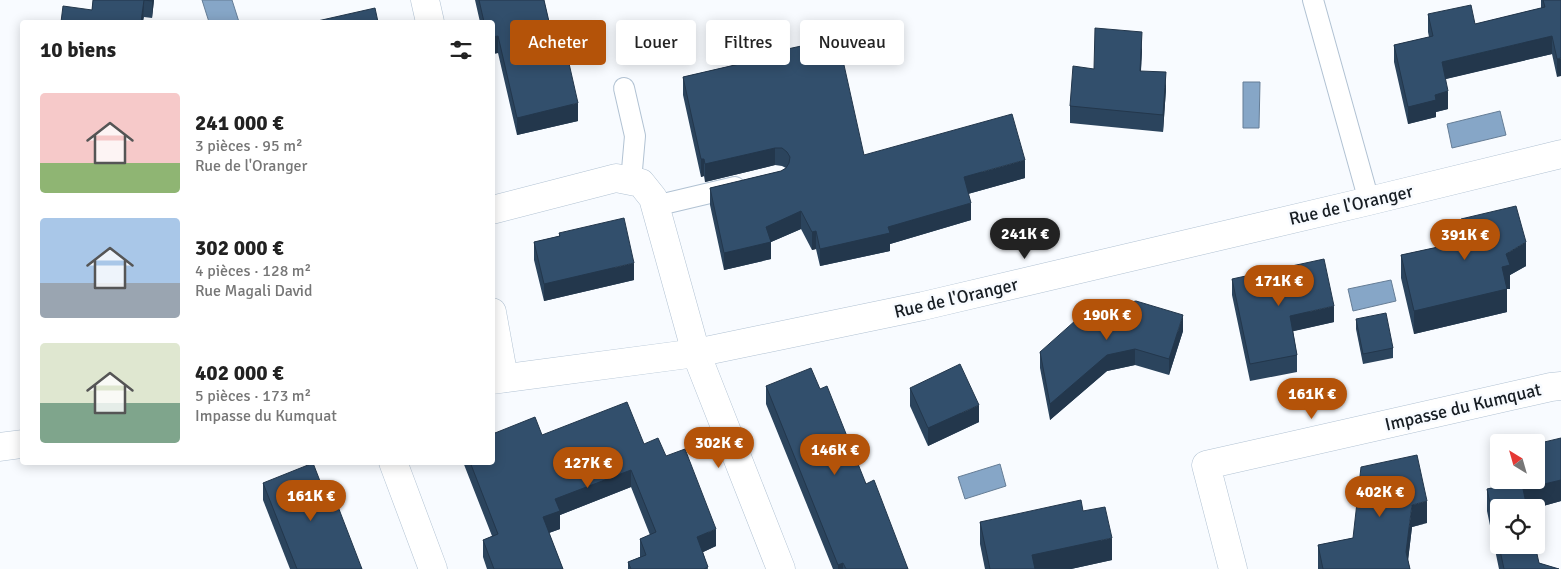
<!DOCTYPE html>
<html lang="fr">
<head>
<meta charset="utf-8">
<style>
	:root { --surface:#fff; --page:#f2f2f2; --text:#222; --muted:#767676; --accent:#b45309 }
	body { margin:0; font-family:Signika,sans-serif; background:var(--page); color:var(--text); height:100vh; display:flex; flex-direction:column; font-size:19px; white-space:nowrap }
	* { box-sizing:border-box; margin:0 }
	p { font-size:16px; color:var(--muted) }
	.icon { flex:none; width:28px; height:28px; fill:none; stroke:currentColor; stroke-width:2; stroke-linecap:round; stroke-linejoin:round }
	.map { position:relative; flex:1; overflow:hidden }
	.details { position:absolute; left:20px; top:20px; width:475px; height:445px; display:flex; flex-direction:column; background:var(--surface); border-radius:5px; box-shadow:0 2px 12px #0003 }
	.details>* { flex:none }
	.hud { position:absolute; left:510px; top:20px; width:475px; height:45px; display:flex; gap:10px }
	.needle { width:32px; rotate:323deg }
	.controls { position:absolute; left:1490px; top:434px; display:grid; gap:10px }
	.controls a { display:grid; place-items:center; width:55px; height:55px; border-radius:5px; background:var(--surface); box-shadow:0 2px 12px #0003; font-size:25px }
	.price { position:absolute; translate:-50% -42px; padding:0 11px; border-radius:18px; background:var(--accent); color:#fff; font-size:16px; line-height:32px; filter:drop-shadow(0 1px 2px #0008) }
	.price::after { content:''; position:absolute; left:50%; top:30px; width:15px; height:11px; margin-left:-8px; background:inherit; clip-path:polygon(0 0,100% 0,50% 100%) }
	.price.on { background:#222; color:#fff }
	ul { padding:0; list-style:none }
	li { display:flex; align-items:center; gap:15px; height:125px; padding:0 20px }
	li span { display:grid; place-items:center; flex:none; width:140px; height:100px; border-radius:5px; color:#555 }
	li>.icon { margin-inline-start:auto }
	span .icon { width:60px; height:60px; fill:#fffc; stroke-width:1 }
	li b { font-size:21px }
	h2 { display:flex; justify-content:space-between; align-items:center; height:60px; padding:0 20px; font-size:21px }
	.chip { padding:0 18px; border-radius:5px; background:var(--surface); box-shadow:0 2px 12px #0003; font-size:18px; line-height:45px }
	.chip.on { background:var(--accent); color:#fff }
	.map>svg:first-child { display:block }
	.water { fill:#86a6c7; stroke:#657d96 }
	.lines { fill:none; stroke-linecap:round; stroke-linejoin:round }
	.lane-casing { stroke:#b1c2d3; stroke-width:22 }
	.street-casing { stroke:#b1c2d3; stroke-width:29 }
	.lane { stroke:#fff; stroke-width:20 }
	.street { stroke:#fff; stroke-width:28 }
	.wall { fill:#2b445d }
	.shaded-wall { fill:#23374c }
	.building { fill:#324f6c; stroke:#23374c }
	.labels { text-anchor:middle; stroke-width:5; stroke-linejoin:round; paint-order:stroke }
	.street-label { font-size:18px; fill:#171d23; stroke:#f8fbff }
</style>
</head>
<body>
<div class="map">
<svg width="1561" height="569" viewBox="0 0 1561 569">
	<rect width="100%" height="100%" fill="#f8fbff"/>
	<g class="water">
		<path d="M202 0H232L239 22H209Z"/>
		<path d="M1243 82H1260L1259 128H1243Z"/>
		<path d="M1500 111 1506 135 1452 148 1447 124Z"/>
		<path d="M1391 280 1396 301 1353 311 1348 289Z"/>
		<path d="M1000 464 1006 486 965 499 958 477Z"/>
	</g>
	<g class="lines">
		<defs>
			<g id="lane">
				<path d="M1313 0 1369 201"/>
				<path d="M624 88 635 136 631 181"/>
				<path d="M655 206 735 187"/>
			</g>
			<g id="street">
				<path d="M425 0 430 22"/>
				<path d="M492 210 616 178 641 183 653 198 696 353 781 569"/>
				<path d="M492 312 504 378"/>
				<path d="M492 380 696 353 923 306 1369 201 1561 154"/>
				<path d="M0 447 22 444"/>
				<path d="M393 462 433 569"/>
				<path d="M1233 569 1206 465 1551 387 1561 386"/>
			</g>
		</defs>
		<use href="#lane" class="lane-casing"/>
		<use href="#street" class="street-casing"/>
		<use href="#lane" class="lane"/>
		<use href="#street" class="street"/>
	</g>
	<g class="wall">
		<path d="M93 0H154L152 18 144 17 143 22H61L92 10Z"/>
		<path d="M475 0H544L553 39 578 121 517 135 498 53 492 54V22H480Z"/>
		<path d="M1541 0H1561L1557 77 1552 54 1445 79 1448 109 1436 112V117L1408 124 1394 62V45L1429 37 1428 32V14L1475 24 1541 8Z"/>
		<path d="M1142 49 1141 71 1166 89 1163 132 1070 123V106L1094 69Z"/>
		<path d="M760 55 864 155 1025 178 968 194 971 220 890 244V251L820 266 816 249 812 250 801 229 771 242V259L724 270 710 205V188L781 171 786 168 782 166 775 165 705 182 704 176 701 177 683 95V77L760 59Z"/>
		<path d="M1461 219 1526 266 1510 275V289H1507V312L1414 334 1401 278V255L1461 242Z"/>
		<path d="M559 233 634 280 544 301 534 260V242L559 236Z"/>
		<path d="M1232 279 1334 322 1293 331 1297 355V372L1250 381 1232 295Z"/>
		<path d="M1356 319 1393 348V358L1363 364 1356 329Z"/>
		<path d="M1183 331 1169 375 1135 365 1107 371 1050 420 1040 368V352Z"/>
		<path d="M766 386 820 389 866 484 908 569H833L766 404Z"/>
		<path d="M910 388 979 422 928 446 910 406Z"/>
		<path d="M495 433 542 435 644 444 666 456 716 546 703 552 708 569H628V562L640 557V539L650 535 631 487 560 515V529L549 533 563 569H487L483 557V540L492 536 463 462H492Z"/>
		<path d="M1561 438V501L1536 508H1499L1539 563 1559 569H1499L1487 511V489L1509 484 1508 480H1536Z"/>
		<path d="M263 483 330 507 362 569H290L263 500Z"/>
		<path d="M1083 511 1112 560 1071 569H985L980 544V522Z"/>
		<path d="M1427 523 1412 527 1408 560 1410 569H1318V545Z"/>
	</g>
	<g class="shaded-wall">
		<path d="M144 0 143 22H141Z"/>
		<path d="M152 0H154L152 18Z"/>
		<path d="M1142 32V49L1140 88V71Z"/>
		<path d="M498 36V53L492 54V37Z"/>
		<path d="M1552 36V54L1442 80V62Z"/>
		<path d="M1561 58V76L1557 77V59Z"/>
		<path d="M1166 72V89L1163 132V115Z"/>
		<path d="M1448 91V109L1436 112V117L1408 124V107L1435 95Z"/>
		<path d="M578 103V121L517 135V118Z"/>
		<path d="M775 148V165L705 182V164Z"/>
		<path d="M701 159H704V176L701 177Z"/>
		<path d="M1025 160V178L964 195V177Z"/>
		<path d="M971 203V220L890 244V251L820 266V249L888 227Z"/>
		<path d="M801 211V229L771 242V259L724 270V253L766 227Z"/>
		<path d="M816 231V249L812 250V232Z"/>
		<path d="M1526 242V266L1510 275V289H1507V312L1414 334V311L1502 267 1506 254Z"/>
		<path d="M634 263V280L544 301V284Z"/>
		<path d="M1334 306V322L1290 332V316Z"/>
		<path d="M1183 315V331L1169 375V359Z"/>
		<path d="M1135 349V365L1107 371 1050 420V404L1107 355Z"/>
		<path d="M979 405V422L928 446V428Z"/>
		<path d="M631 470V487L560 515V529L543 535V517L555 499Z"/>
		<path d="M1561 480V501L1536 508H1523V489Z"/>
		<path d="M1427 501V523L1412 527 1407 569 1406 552 1412 505Z"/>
		<path d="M716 529V546L697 555V537Z"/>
		<path d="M1112 538V560L1071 569H1032V555Z"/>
		<path d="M843 563V569H838V565Z"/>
	</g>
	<g class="building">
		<path d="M93 0H152V1L144 0 141 22H61L63 6 92 10Z"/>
		<path d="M479 0H544L553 39 563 37 578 103 517 118 498 36 492 37V22H484Z"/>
		<path d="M1543 0H1561V58L1557 59 1552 36 1442 62 1448 91 1435 95 1436 100 1408 107 1394 45 1433 36 1428 14 1471 5 1475 24 1545 7Z"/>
		<path d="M375 8 378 22H313Z"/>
		<path d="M1095 28 1142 32 1140 71 1166 72 1163 115 1070 106 1073 66 1094 69Z"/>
		<path d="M838 38 864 155 1012 114 1025 160 964 177 971 203 888 227 890 233 820 249 816 231 812 232 801 211 766 227 771 242 724 253 710 188 781 171 786 168 789 163 790 157 787 152 782 148H775L705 164 704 159H701L683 77 761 59 760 55Z"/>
		<path d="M1516 206 1526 242 1506 254 1510 265 1502 267 1507 289 1414 311 1401 255 1466 241 1461 219Z"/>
		<path d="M624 218 634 263 544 284 534 242 560 236 559 233Z"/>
		<path d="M1324 259 1334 306 1290 316 1297 355 1250 364 1232 279Z"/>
		<path d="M1136 301 1183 315 1169 359 1135 349 1107 355 1050 404 1040 352 1085 312Z"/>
		<path d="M1386 313 1393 348 1363 354 1356 319Z"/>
		<path d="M960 364 979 405 928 428 910 388Z"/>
		<path d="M811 368 820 389 827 386 866 484 874 480 908 569H846L843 563 838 565 766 386Z"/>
		<path d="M627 402 644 444 658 438 666 456 685 449 716 529 697 537 708 567 704 569H631L628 562 646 555 640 539 656 532 631 470 555 499 560 511 543 517 563 569H494L483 540 498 534 470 462H492V427L495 433 535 417 542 435Z"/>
		<path d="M1561 438V480L1523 489 1527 508H1499V545H1535L1539 563 1559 569H1504L1487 489 1514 483 1513 480H1536V444Z"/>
		<path d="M1417 455 1427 501 1412 505 1406 552 1410 569H1323L1318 545 1353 538 1361 467Z"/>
		<path d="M313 463 330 507 337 504 362 569H297L263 483Z"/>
		<path d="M1081 500 1083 511 1105 507 1112 538 1032 555 1035 569H990L980 522Z"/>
	</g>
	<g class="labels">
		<g class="street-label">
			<text transform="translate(1351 205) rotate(-13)" y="6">Rue de l'Oranger</text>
			<text transform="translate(956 298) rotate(-13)" y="6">Rue de l'Oranger</text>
			<text transform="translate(1463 407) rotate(-13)" y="6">Impasse du Kumquat</text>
		</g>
	</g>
</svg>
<div class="controls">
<a><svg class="needle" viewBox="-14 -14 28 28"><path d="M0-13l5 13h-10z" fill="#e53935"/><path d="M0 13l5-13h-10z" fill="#767676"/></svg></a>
<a><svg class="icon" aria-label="locate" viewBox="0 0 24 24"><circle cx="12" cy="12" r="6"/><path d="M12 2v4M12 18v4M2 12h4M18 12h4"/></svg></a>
</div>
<b class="price on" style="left:1025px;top:260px">241K €</b>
<b class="price" style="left:1465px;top:261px">391K €</b>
<b class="price" style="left:1279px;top:307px">171K €</b>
<b class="price" style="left:1107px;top:341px">190K €</b>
<b class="price" style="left:1312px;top:420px">161K €</b>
<b class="price" style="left:719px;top:469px">302K €</b>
<b class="price" style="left:835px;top:476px">146K €</b>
<b class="price" style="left:588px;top:489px">127K €</b>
<b class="price" style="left:1380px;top:518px">402K €</b>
<b class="price" style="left:311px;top:522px">161K €</b>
<div class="hud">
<a class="chip on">Acheter</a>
<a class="chip">Louer</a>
<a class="chip">Filtres</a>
<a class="chip">Nouveau</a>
</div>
<section class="details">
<h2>10 biens<svg class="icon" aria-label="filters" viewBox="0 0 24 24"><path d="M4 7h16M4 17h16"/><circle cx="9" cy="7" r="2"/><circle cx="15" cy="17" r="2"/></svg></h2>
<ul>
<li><span style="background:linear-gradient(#f6c9c9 70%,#8fb573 0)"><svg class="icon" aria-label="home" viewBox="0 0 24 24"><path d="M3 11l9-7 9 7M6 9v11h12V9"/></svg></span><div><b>241 000 €</b><p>3 pièces · 95 m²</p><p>Rue de l'Oranger</p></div></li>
<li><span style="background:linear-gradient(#a9c7e8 65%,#9aa5b1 0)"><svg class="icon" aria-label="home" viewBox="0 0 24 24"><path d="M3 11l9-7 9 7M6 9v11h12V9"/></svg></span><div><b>302 000 €</b><p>4 pièces · 128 m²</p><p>Rue Magali David</p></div></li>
<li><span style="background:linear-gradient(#dfe7d0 60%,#7fa58c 0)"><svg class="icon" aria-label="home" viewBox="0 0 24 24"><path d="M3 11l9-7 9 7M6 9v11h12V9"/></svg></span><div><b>402 000 €</b><p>5 pièces · 173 m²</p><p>Impasse du Kumquat</p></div></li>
</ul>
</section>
</div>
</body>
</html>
